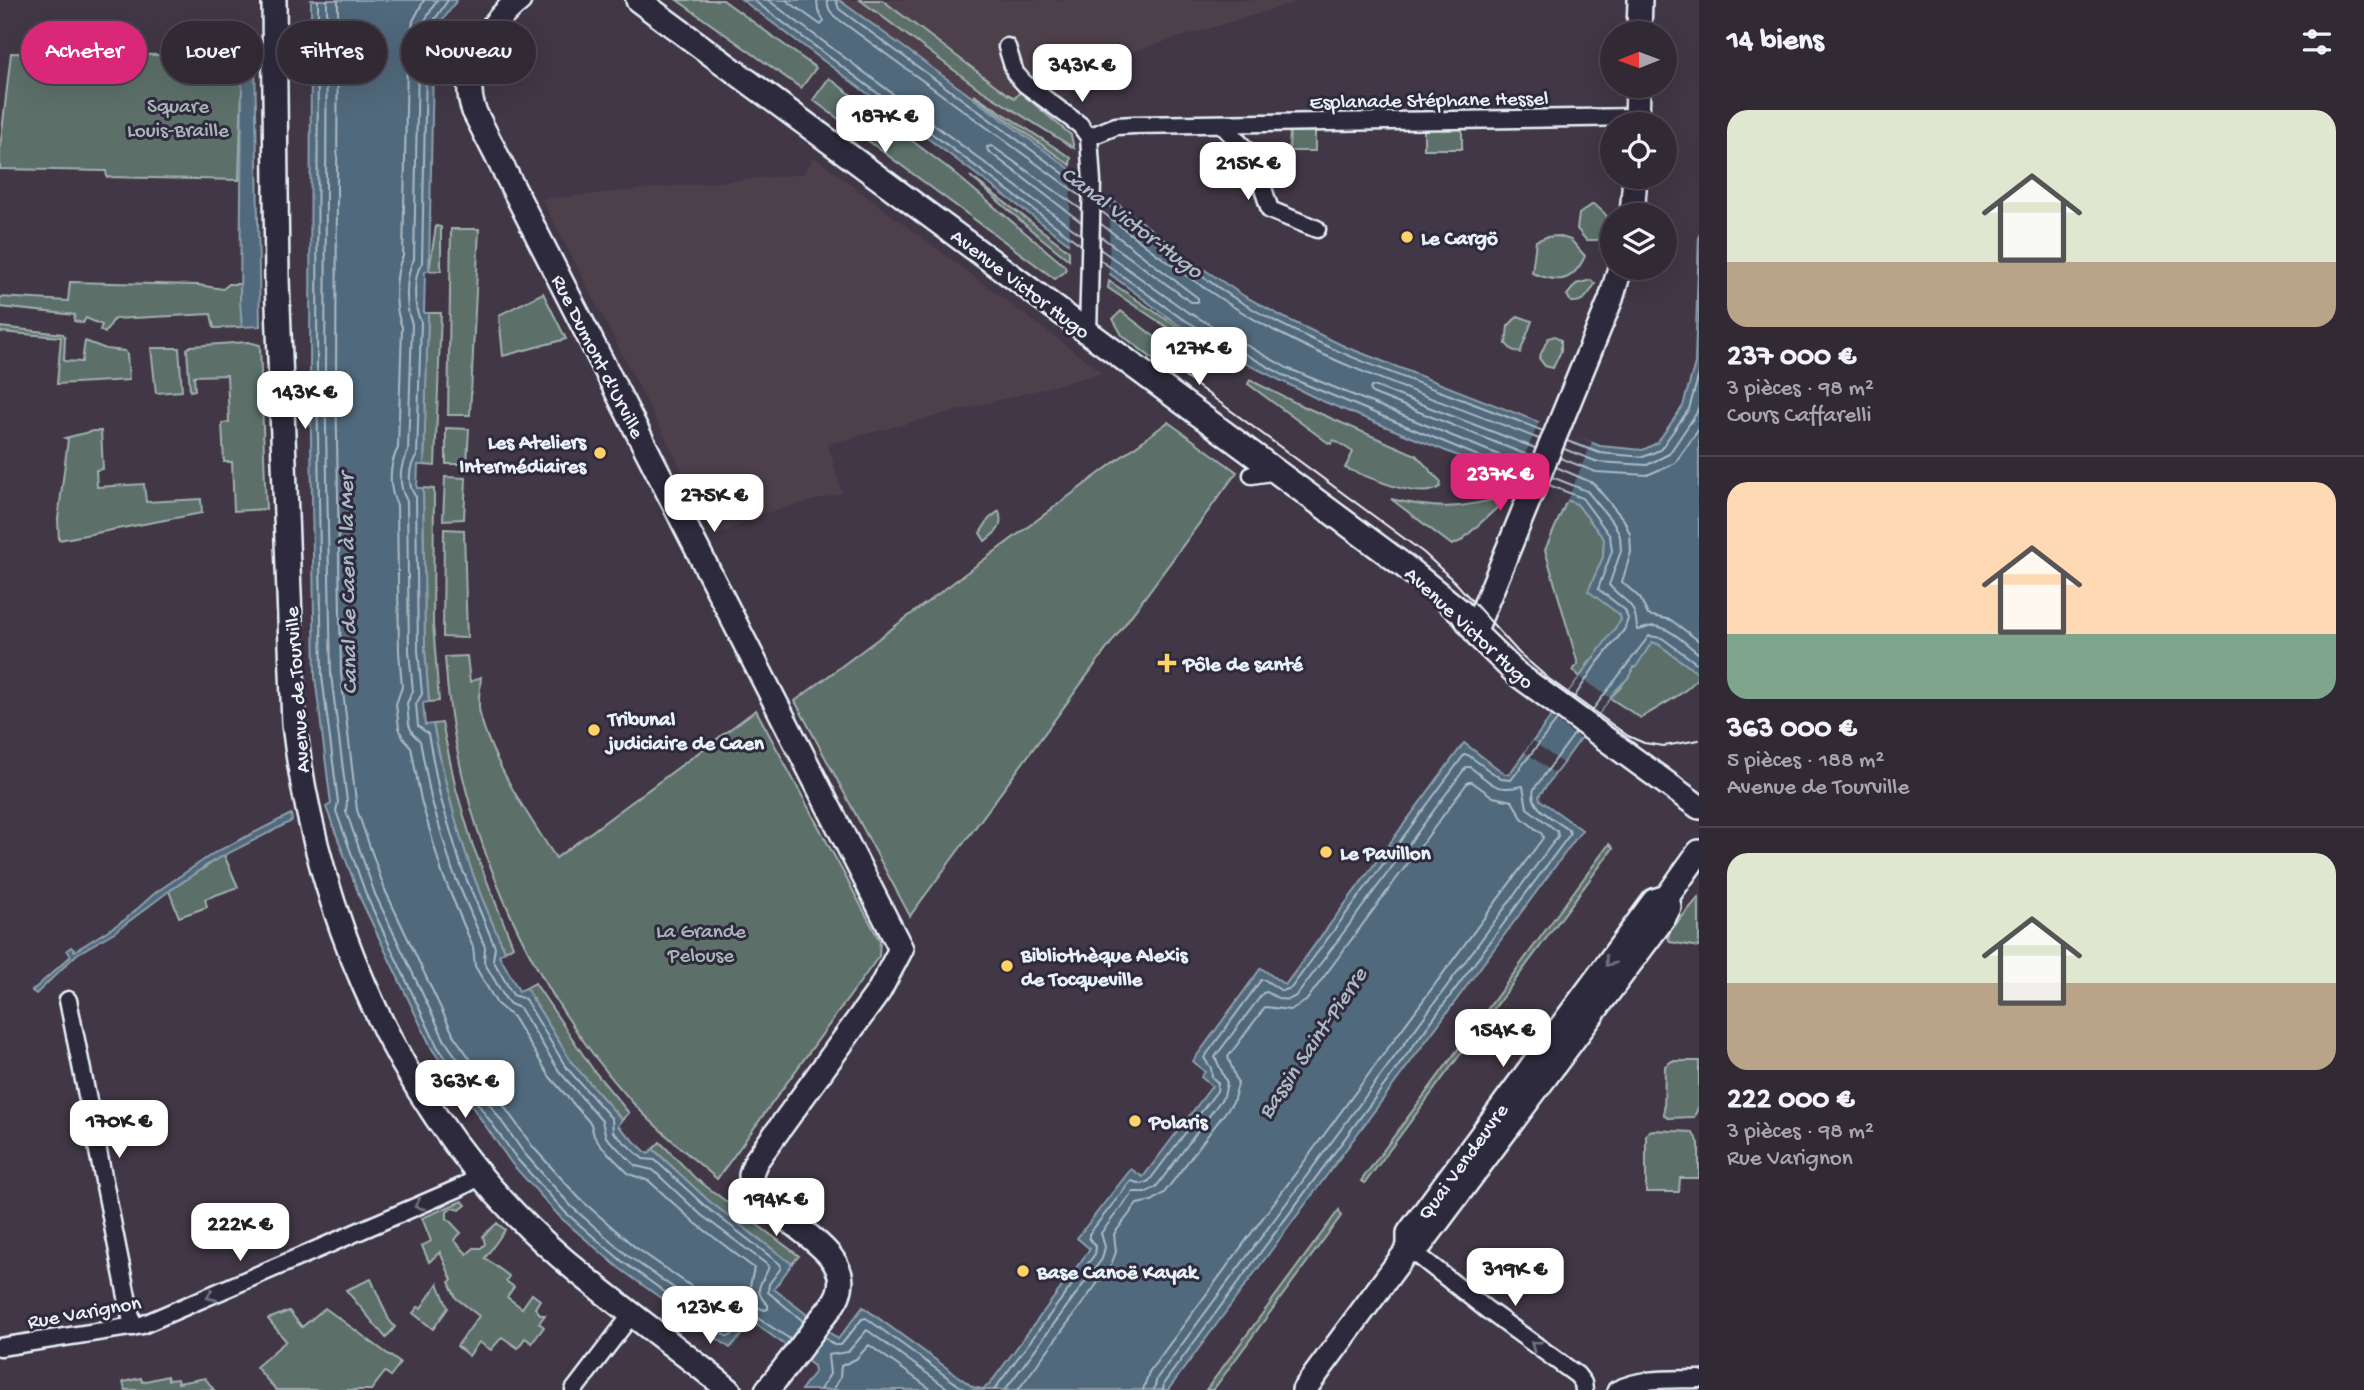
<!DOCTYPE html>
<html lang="fr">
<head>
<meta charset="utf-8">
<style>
	:root { --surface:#312934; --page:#3d3540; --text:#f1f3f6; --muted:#a8a6ac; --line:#4c454f; --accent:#db2777 }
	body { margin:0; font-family:"Gochi Hand",sans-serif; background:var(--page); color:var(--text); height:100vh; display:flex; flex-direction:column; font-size:26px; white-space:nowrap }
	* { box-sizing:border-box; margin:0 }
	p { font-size:23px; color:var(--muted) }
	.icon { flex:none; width:38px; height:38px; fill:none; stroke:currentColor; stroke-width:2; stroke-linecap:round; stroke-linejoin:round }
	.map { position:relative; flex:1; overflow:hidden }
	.details { display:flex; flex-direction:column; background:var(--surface); width:665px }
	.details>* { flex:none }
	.guide { position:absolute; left:21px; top:21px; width:665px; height:63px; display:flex; gap:14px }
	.needle { width:46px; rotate:269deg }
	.buttons { position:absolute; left:1600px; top:21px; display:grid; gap:14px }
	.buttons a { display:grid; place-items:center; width:77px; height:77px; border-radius:50%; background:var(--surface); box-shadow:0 7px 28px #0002,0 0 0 2px var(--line); font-size:35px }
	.price { position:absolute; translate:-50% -60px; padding:0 16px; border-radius:14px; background:#fff; color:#222; font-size:23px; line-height:46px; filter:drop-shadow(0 2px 4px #0008) }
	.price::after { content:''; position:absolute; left:50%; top:42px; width:21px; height:16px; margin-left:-10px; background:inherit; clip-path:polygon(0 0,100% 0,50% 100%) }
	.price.on { background:var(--accent); color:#fff }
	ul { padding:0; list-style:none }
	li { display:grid; align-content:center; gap:14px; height:371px; padding:0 28px }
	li+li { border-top:2px solid var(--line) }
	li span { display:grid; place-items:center; height:217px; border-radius:21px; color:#555 }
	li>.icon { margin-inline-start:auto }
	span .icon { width:126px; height:126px; fill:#fffc; stroke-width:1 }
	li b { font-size:30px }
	h2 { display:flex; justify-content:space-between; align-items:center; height:84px; padding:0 28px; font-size:30px }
	.chip { padding:0 24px; border-radius:32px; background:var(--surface); box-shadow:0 7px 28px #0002,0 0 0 2px var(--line); font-size:24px; line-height:63px }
	.chip.on { background:var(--accent); color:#fff }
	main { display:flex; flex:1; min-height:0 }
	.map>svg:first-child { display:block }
	.built { fill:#4e404c }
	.green { fill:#5b6f69; stroke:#a2b0b0; stroke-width:2 }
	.water { fill:#51697b; stroke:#8d9fad; stroke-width:2 }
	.pier { fill:#413746 }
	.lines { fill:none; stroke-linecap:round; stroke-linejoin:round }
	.shore { stroke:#acbbc6; stroke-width:2 }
	.street-casing { stroke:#e8f1f8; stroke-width:21 }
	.secondary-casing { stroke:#e8f1f8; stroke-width:28 }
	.street { stroke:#2f2a3d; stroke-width:16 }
	.secondary { stroke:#2f2a3d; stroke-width:23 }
	.tram { stroke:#e8f1f8; stroke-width:2 }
	.oneway { stroke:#70707e }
	.poi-dot { fill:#ffd166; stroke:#2f2a3d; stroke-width:2.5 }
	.labels { text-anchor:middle; stroke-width:6; stroke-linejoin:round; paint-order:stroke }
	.street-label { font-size:21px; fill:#e8f1f8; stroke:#2f2a3d }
	.park-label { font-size:21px; fill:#a9b6b8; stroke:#2f2a3d }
	.poi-label { font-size:21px; font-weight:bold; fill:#e8f1f8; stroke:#2f2a3d; text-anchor:start }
	.water-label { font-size:23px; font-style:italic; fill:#acbbc6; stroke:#2f2a3d }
</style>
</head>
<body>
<main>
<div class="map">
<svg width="1699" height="1390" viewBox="0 0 1699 1390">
	<rect width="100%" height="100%" fill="#413746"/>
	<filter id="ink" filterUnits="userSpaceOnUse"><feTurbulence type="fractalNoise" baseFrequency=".0143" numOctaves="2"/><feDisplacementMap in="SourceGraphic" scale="14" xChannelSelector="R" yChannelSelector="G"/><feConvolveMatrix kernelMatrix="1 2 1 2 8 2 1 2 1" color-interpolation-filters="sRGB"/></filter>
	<g filter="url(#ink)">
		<g class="built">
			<path d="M839 0H1303L1128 53 1016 131Z"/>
			<path d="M814 157 1103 373 828 444 842 493 761 514 716 536 542 199 803 174Z"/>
		</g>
		<g class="green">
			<path d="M677 0H723L816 68 801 88Z"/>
			<path d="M860 0H882L1007 94 1015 98 1020 92 1071 135 1074 148 978 88Z"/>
			<path d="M11 53 239 56 242 88 239 180 107 177 106 171 0 169V149Z"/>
			<path d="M829 78 948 168 1065 266 1066 271 1055 279 813 100Z"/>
			<path d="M975 95 1071 158 1070 165 974 96Z"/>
			<path d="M1462 128V149H1424V129Z"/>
			<path d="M1290 129 1315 130V151H1289Z"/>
			<path d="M970 176 1069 251V260L1030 229Z"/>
			<path d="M1593 204C1605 212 1613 219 1609 235L1597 240H1586L1577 229 1579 214Z"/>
			<path d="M436 226 441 227V271H429Z"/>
			<path d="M451 229H479L470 415H448Z"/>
			<path d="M1558 236 1571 240 1585 256C1572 284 1558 283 1532 273L1536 241 1546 237Z"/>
			<path d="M1591 280 1595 284C1589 294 1584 303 1571 302L1567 295 1576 284Z"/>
			<path d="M1109 281 1210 349 1209 351 1167 327 1108 288Z"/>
			<path d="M70 282 198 285 223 289 229 284H240L242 327 214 328 211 314 114 319 105 333 100 330 102 325 86 318 83 323 74 321 75 315 0 307V297L68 301Z"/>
			<path d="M543 293 566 339 503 356 499 315Z"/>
			<path d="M1121 311 1168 347 1157 362 1122 335 1113 319Z"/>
			<path d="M428 313H441L435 466 424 465Z"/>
			<path d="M1518 316 1532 321 1520 353 1512 350 1506 344 1508 326Z"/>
			<path d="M0 327 63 334 65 337 64 361 82 362 85 341 106 349 125 351 127 354 129 380 57 384 61 337 0 332Z"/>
			<path d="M1555 336 1561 340V351L1553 368 1545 366 1539 358 1548 338Z"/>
			<path d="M248 342 260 345 266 509 234 511 232 462H224L222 423 229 422 227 375 194 376 195 390 190 391 187 349 191 346Z"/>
			<path d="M151 348H179L182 391 156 393Z"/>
			<path d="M1250 380 1298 404 1416 455 1441 482 1440 487C1420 502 1367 476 1345 468L1353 452 1334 440 1331 444 1327 442 1248 384Z"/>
			<path d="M1168 422 1237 472 910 916 795 701Z"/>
			<path d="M446 428 469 429 467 464H446Z"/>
			<path d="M93 431H101L103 469 96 470 97 487 144 484 146 502 201 499 202 513 59 540 58 519 68 439 65 438Z"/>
			<path d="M445 477 466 478 464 519 443 520Z"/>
			<path d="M423 488 434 489 433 624 439 701 429 702 425 650Z"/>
			<path d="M1391 499C1412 504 1437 509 1459 506 1471 505 1482 502 1493 500L1500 505 1461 541 1452 545Z"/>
			<path d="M1567 500 1577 504 1604 539 1603 557 1589 591 1620 615 1621 620 1601 649 1588 664 1580 677 1573 670 1578 664 1545 550Z"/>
			<path d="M999 511C1004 527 997 532 985 541L980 533 989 519Z"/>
			<path d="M444 529 464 530 467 638 443 637Z"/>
			<path d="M1652 642 1658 644 1699 674C1693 691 1657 707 1641 718L1610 698 1620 688Z"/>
			<path d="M467 656 470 682 481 677C480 689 477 703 480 714 491 760 530 819 556 858L756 710 880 941 879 956 717 1179C689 1155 659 1131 634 1104 525 983 455 820 445 657Z"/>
			<path d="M442 723 456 789 473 846 513 946 505 951C469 876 449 807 433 724Z"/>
			<path d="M1609 844 1613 848 1365 1183 1361 1181Z"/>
			<path d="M224 855 238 887 205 899 207 907 179 917 169 891Z"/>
			<path d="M1699 897V947L1670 942 1668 937 1670 931Z"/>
			<path d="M535 983 594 1071 629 1113 622 1120 572 1063 526 988Z"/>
			<path d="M1672 1061H1699V1106L1694 1117 1668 1118 1664 1115 1665 1066Z"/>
			<path d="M1654 1130 1692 1132 1699 1143V1178H1680L1679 1192H1646V1135L1649 1131Z"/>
			<path d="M660 1142 695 1178 799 1256 792 1264 710 1202 653 1149Z"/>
			<path d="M462 1201 466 1205 460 1210 452 1208 447 1212V1218L461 1233 454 1240 467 1254 474 1248H481L485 1244 483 1236 497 1223 505 1230 485 1258 509 1276 506 1281 514 1287 507 1297 522 1308 532 1294 540 1300 535 1308 541 1315H545L539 1323 544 1327 532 1343 525 1338 518 1348 502 1337 491 1350 479 1342 469 1356 457 1346 479 1316 456 1298 449 1282 452 1280 440 1252 429 1262 422 1246 431 1241 422 1218Z"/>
			<path d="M1339 1210 1341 1216 1213 1390H1206Z"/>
			<path d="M371 1279 389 1320 395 1327 386 1338 346 1290Z"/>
			<path d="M438 1283 448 1308 433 1329 413 1313 418 1307 421 1308Z"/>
			<path d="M325 1308 400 1363 391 1376 385 1372 371 1390H276L256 1367 286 1341 268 1319 289 1311 302 1327Z"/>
			<path d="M167 1376 168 1380 177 1379 178 1383 205 1378 214 1390H125L123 1382 141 1378 142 1382Z"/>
		</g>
		<g class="water">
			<path d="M311 0H457L438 27 433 64 429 271H425L424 313H428L424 465H418L417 488H423L425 650 429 702 423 703 425 725 433 724C449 807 469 875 505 951L499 955 519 991 526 988 572 1063 622 1120 618 1126 648 1154 653 1149 710 1202 792 1264 774 1289 838 1339 863 1307 973 1387 982 1389 989 1385 1090 1249 1077 1238 1131 1169 1143 1177 1212 1086 1201 1077 1205 1072 1193 1061 1261 968 1285 985 1464 743 1505 774 1510 773 1621 620 1620 615 1588 591 1603 557 1604 539 1577 504 1320 400 1229 355 1177 324 742 0H839L1110 198 1196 264 1244 296 1285 318 1346 347 1600 446 1643 450 1657 443 1683 406 1695 363 1699 234V674L1658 644 1652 642 1636 667H1633L1631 675 1616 690 1539 796 1540 800 1582 830 1168 1390H801L815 1371 814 1366 753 1322 730 1348 619 1268 561 1218 512 1164 432 1049 361 900 326 807 331 804 315 677 310 378Z"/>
			<path d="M239 56 255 57 260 326 242 327 240 302 242 88Z"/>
			<path d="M291 814 292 821 213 861 169 891 116 931 77 954 36 994 32 991 71 956 67 950 71 947 75 951 126 919 155 893 214 853Z"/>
		</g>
		<g class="pier">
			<path d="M1071 166 1110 194 1109 280 1069 250Z"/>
			<path d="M1540 420 1592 442 1566 503 1513 482Z"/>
			<path d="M1580 677 1610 698 1580 739 1551 717Z"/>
			<path d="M1533 741 1562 763 1554 773 1525 752Z"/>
		</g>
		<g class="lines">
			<g class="shore">
				<path d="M318 0 317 378 322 676 338 802 336 811 367 897 437 1046 517 1159 566 1213 623 1262 726 1336H731L745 1318 753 1315 790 1339"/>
				<path d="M327 0 325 378 331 675 347 801 346 811 375 894 445 1041 524 1153 572 1207 628 1256 727 1325C739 1313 746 1301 765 1310L768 1309V1305C750 1288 764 1283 769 1266L700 1214 653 1170 636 1166 606 1137 602 1121 559 1071 520 1008 510 1004 505 998 484 962 485 947 452 869 431 798 420 741 413 734 409 725 407 703 413 691 409 651 407 501C398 486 399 466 408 452L412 324C405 308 405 275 414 259L418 63 423 24 437 0"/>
				<path d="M338 0 336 378 341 674 357 810 385 890 454 1036 533 1147 580 1199 635 1247 725 1310 735 1301 748 1295 754 1268 694 1222 649 1181 629 1174 600 1145 594 1136 591 1124 550 1077 513 1017 497 1004 475 966 473 947 442 873 421 800 411 747 403 738 399 728 396 704 402 687 399 651 397 505C388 487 389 465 398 448L402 327C394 308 394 274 403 256L407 62 413 21 424 0"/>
				<path d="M448 0 431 25 426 63 422 263C413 275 413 308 421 321L417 456C408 467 407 486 416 497L418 650 422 694 416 704 418 726 428 734 440 796 461 866 495 947 493 960 513 995 525 999 566 1067 612 1119 613 1132 643 1159 655 1160 706 1207 780 1264 781 1268 769 1284 768 1292 803 1321"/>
				<path d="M753 0 1081 245"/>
				<path d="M768 0 1081 235"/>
				<path d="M786 0 821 25 824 21 818 10 817 0"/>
				<path d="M827 0 829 9 834 16 1082 197"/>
				<path d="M836 0 839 9 1082 187"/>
				<path d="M1101 200C1148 233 1190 271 1239 301 1334 358 1441 389 1543 431"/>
				<path d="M1101 211C1157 255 1213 298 1277 332 1360 376 1452 404 1539 439"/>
				<path d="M1081 222 988 151 987 147 992 146 1082 210"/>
				<path d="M1100 236 1191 302H1198V298L1101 224"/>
				<path d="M1100 249 1186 311 1287 368 1528 467"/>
				<path d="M1100 260 1181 318 1283 375 1524 475"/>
				<path d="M1567 441 1600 453 1643 457 1660 450 1689 409 1699 374"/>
				<path d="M1564 449 1598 462 1647 465 1669 454 1696 414 1699 406"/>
				<path d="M1532 457 1372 393 1370 388 1374 386 1535 448"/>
				<path d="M1560 458 1596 472 1647 475 1675 463 1699 429"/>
				<path d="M1556 467 1593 483 1624 520 1630 534 1631 552 1622 582 1640 598 1648 615 1671 620 1699 641"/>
				<path d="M1552 477 1587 491 1615 525 1620 536 1621 551 1609 585C1626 604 1636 601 1637 630 1642 630 1647 627 1653 626 1669 626 1687 645 1699 654"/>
				<path d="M1549 485 1582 498 1610 536 1612 551 1598 589 1625 610 1628 619 1624 630 1595 666 1573 699"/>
				<path d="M1591 712 1649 636 1662 638 1699 665"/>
				<path d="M824 1337 834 1345H841L862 1319 866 1318 965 1390"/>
				<path d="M820 1390 830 1374 828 1355 848 1352 867 1330 950 1390"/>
				<path d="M833 1390 840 1378 841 1366 856 1359 869 1345 932 1390"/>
				<path d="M994 1390 1095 1254 1096 1247 1089 1238V1234L1131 1181 1142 1184 1149 1181 1217 1091 1218 1083 1212 1077 1211 1068 1204 1058 1261 980H1265L1282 991 1291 988 1464 755H1468L1501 779 1511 780 1557 720"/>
				<path d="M1005 1390 1102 1259 1105 1247 1101 1233 1133 1192H1147L1156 1187 1224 1096 1227 1083 1215 1057 1263 993 1267 992C1278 999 1287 1004 1298 994L1466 767H1470C1493 784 1493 792 1523 786L1527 808 1557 831 1558 836 1157 1378 1154 1390"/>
				<path d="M1018 1390 1111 1265 1116 1252 1114 1234 1137 1204 1152 1201 1164 1193 1233 1102 1238 1084 1228 1057 1265 1007 1290 1010 1306 1001 1468 782H1472L1493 797 1512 801 1522 818 1542 834 1543 838 1149 1372 1143 1390"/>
				<path d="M1163 1390 1164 1383 1570 834 1569 830C1556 820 1528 808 1534 789L1575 733"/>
			</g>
			<defs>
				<g id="street">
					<path d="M1007 47 1015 73 1025 84 1080 125 1089 137 1092 182 1088 333"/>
					<path d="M1221 124 1265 169 1262 185 1270 210 1317 229"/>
					<path d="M1089 137 1116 126 1134 125 1638 117"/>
					<path d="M1252 475 1277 471"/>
					<path d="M68 1000 133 1327"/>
					<path d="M1409 1248 1486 1309 1577 1375 1583 1383 1584 1390"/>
					<path d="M0 1347 142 1325 459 1188 481 1176"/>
					<path d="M574 1390 632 1314"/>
					<path d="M1616 1390C1642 1377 1671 1380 1699 1379"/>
				</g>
				<g id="secondary">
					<path d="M274 0 277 279 294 724C315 902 389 1085 516 1215 580 1281 658 1331 729 1390"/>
					<path d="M519 0C487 26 459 70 474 111L901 949 879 991 756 1161C754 1166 751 1171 751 1176 754 1216 859 1245 838 1295 834 1305 825 1314 819 1322 803 1345 785 1368 767 1390"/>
					<path d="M638 0 1403 565 1461 612 1480 638 1517 674 1699 807"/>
					<path d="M1639 33 1640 0"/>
					<path d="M1637 124 1638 86"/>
					<path d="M1632 215 1635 177"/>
					<path d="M1475 630 1611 299 1620 268"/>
					<path d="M1667 897 1699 852"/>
					<path d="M1409 1248V1233L1654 901 1667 897"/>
					<path d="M1304 1390 1409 1248 1421 1244 1663 919 1669 907 1667 897"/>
				</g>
			</defs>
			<use href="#street" class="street-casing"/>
			<use href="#secondary" class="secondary-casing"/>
			<use href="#street" class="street"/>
			<use href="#secondary" class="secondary"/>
			<path class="tram" d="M1173 368 1424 553 1456 583 1519 653 1549 679 1628 736 1644 743 1664 746 1699 740"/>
		</g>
		<defs><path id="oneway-chevron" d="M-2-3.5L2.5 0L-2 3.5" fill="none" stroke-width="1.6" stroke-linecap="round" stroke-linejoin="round" transform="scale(1.75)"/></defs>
		<g class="oneway">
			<use href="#oneway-chevron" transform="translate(1609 962) rotate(127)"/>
			<use href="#oneway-chevron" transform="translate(419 1205) rotate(156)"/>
			<use href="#oneway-chevron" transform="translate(211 1296) rotate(156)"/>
			<use href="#oneway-chevron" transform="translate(1535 1345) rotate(-144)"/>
		</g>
	</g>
	<g class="poi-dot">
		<circle cx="1407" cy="237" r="7"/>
		<circle cx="600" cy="453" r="7"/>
		<path d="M1163.5 652.5h7v7h7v7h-7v7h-7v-7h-7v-7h7z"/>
		<circle cx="594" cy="730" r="7"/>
		<circle cx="1326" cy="852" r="7"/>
		<circle cx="1007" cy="966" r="7"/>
		<circle cx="1135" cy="1121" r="7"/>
		<circle cx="1023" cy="1271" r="7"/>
	</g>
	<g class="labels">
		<g class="street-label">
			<text transform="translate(1429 99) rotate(-1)" y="7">Esplanade Stéphane Hessel</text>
			<text transform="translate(1021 283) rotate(37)" y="7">Avenue Victor Hugo</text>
			<text transform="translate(599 356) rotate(63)" y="7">Rue Dumont d'Urville</text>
			<text transform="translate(1470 627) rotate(43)" y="7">Avenue Victor Hugo</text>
			<text transform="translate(296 690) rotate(-94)" y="7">Avenue de Tourville</text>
			<text transform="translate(1462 1161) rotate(-54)" y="7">Quai Vendeuvre</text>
			<text transform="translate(84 1311) rotate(-10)" y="7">Rue Varignon</text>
		</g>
		<g class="park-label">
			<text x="178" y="112">Square<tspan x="178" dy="24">Louis-Braille</tspan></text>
			<text x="701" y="937">La Grande<tspan x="701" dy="24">Pelouse</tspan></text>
		</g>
		<g class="poi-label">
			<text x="1421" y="244">Le Cargö</text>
			<text x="586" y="448" text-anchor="end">Les Ateliers<tspan x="586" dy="24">Intermédiaires</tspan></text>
			<text x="1183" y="670">Pôle de santé</text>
			<text x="608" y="725">Tribunal<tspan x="608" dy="24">judiciaire de Caen</tspan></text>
			<text x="1340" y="859">Le Pavillon</text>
			<text x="1021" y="961">Bibliothèque Alexis<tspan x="1021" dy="24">de Tocqueville</tspan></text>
			<text x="1149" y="1128">Polaris</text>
			<text x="1037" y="1278">Base Canoë Kayak</text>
		</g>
		<g class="water-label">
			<text transform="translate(1133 221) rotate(37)" y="8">Canal Victor-Hugo</text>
			<text transform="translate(346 584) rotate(-91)" y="8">Canal de Caen à la Mer</text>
			<text transform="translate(1311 1042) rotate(-56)" y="8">Bassin Saint-Pierre</text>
		</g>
	</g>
</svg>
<div class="buttons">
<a><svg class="needle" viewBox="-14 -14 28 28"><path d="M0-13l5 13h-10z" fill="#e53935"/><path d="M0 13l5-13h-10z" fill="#a8a6ac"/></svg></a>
<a><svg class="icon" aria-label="locate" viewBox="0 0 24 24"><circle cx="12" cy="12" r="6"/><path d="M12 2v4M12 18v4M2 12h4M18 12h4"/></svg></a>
<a><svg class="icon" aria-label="layers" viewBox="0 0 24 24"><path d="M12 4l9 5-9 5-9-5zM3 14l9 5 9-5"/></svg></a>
</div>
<b class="price" style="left:1082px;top:104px">343K €</b>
<b class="price" style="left:885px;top:155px">187K €</b>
<b class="price" style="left:1248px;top:202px">215K €</b>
<b class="price" style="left:1199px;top:387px">127K €</b>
<b class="price" style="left:305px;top:431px">143K €</b>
<b class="price on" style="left:1500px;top:513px">237K €</b>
<b class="price" style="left:714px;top:534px">275K €</b>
<b class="price" style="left:1503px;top:1069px">154K €</b>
<b class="price" style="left:465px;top:1120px">363K €</b>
<b class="price" style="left:119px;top:1160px">170K €</b>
<b class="price" style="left:776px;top:1238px">194K €</b>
<b class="price" style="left:240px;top:1263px">222K €</b>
<b class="price" style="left:1515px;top:1308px">319K €</b>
<b class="price" style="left:710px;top:1346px">123K €</b>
<div class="guide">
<a class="chip on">Acheter</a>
<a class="chip">Louer</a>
<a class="chip">Filtres</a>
<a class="chip">Nouveau</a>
</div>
</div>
<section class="details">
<h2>14 biens<svg class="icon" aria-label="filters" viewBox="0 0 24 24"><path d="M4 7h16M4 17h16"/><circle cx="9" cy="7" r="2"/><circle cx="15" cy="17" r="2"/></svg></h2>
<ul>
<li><span style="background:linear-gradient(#dfe7d0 70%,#b9a48a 0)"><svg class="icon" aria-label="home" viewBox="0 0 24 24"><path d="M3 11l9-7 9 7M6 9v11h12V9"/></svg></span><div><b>237 000 €</b><p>3 pièces · 98 m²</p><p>Cours Caffarelli</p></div></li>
<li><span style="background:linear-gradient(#ffd9b3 70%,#7fa58c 0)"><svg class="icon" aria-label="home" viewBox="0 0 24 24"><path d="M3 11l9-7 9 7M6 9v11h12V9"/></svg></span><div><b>363 000 €</b><p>5 pièces · 188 m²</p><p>Avenue de Tourville</p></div></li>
<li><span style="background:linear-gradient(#dfe7d0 60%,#b9a48a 0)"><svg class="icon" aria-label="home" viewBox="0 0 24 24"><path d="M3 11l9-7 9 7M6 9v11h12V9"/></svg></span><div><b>222 000 €</b><p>3 pièces · 98 m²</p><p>Rue Varignon</p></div></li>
</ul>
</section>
</main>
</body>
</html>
